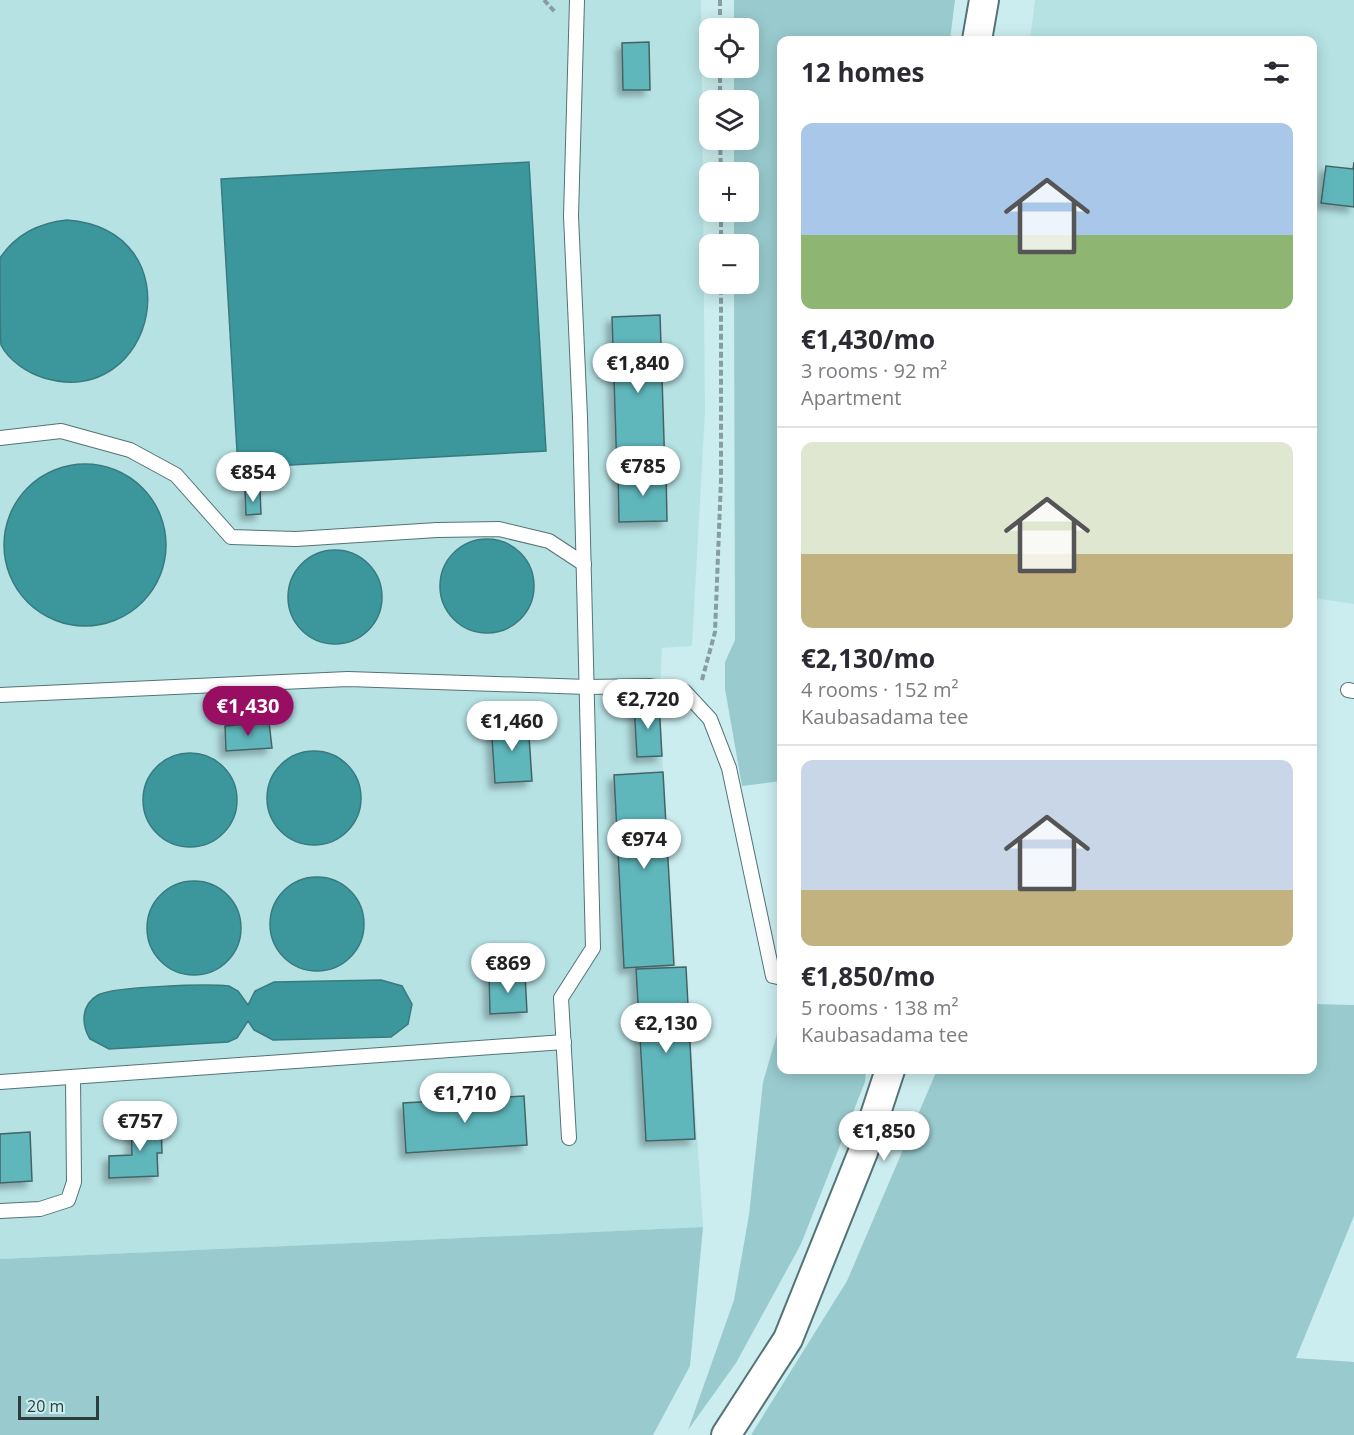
<!DOCTYPE html>
<html lang="en">
<head>
<meta charset="utf-8">
<style>
	:root { --surface:#fff; --page:#f7f7f7; --text:#2b2b33; --muted:#7c7c81; --line:#e1e1e2; --accent:#970e62 }
	body { margin:0; font-family:"Open Sans",sans-serif; background:var(--page); color:var(--text); height:100vh; display:flex; flex-direction:column; font-size:22px; white-space:nowrap }
	* { box-sizing:border-box; margin:0 }
	p { font-size:20px; color:var(--muted) }
	.icon { flex:none; width:33px; height:33px; fill:none; stroke:currentColor; stroke-width:2; stroke-linecap:round; stroke-linejoin:round }
	.map { position:relative; flex:1; overflow:hidden }
	.panel { position:absolute; left:777px; top:36px; width:540px; height:1038px; display:flex; flex-direction:column; background:var(--surface); border-radius:12px; box-shadow:0 3px 15px #0003 }
	.panel>* { flex:none }
	.tools { position:absolute; left:699px; top:18px; display:grid; gap:12px }
	.tools a { display:grid; place-items:center; width:60px; height:60px; border-radius:12px; background:var(--surface); box-shadow:0 3px 15px #0003; font-size:30px }
	.scale { position:absolute; left:18px; bottom:15px; width:81px; box-sizing:border-box; padding-left:6px; border:3px solid #2e3b3c; border-top:0; font-size:16px; line-height:21px; white-space:nowrap; color:#2e3b3c; -webkit-text-stroke:4px #cbedef; paint-order:stroke }
	.price { position:absolute; translate:-50% -51px; padding:0 14px; border-radius:21px; background:#fff; color:#222; font-size:20px; line-height:39px; filter:drop-shadow(0 2px 3px #0008) }
	.price::after { content:''; position:absolute; left:50%; top:36px; width:18px; height:14px; margin-left:-9px; background:inherit; clip-path:polygon(0 0,100% 0,50% 100%) }
	.price.on { background:var(--accent); color:#fff }
	ul { padding:0; list-style:none }
	li { display:grid; align-content:center; gap:12px; height:318px; padding:0 24px }
	li+li { border-top:2px solid var(--line) }
	li span { display:grid; place-items:center; height:186px; border-radius:12px; color:#555 }
	li>.icon { margin-inline-start:auto }
	span .icon { width:108px; height:108px; fill:#fffc; stroke-width:1 }
	li b { font-size:26px }
	h2 { display:flex; justify-content:space-between; align-items:center; height:72px; padding:0 24px; font-size:26px }
	.map>svg:first-child { display:block }
	.built { fill:#b6e2e4 }
	.green { fill:#99cbce }
	.water { fill:#3c979c; stroke:#387b7f; stroke-width:1.5 }
	.building { fill:#5eb6bb; stroke:#456466; stroke-width:1.5; filter:url(#shadow) }
	.lines { fill:none; stroke-linecap:round; stroke-linejoin:round }
	.service-casing { stroke:#547375; stroke-width:16 }
	.minor-casing { stroke:#547375; stroke-width:32 }
	.path { stroke:#869ea0; stroke-width:4; stroke-dasharray:6 3; stroke-linecap:butt }
	.service { stroke:#fff; stroke-width:14 }
	.minor { stroke:#fff; stroke-width:28 }
</style>
</head>
<body>
<div class="map">
<svg width="1354" height="1435" viewBox="0 0 1354 1435">
	<defs>
		<filter id="shadow"><feDropShadow dx="-5.5" dy="5.5" stdDeviation="3" flood-color="#0004"/></filter>
	</defs>
	<rect width="100%" height="100%" fill="#cbedef"/>
	<g class="built">
		<path d="M0 0H701L705 412 692 646 662 648 659 703 674 965 686 967 703 1227 0 1259Z"/>
		<path d="M1035 0H1354V604L1313 598 1312 40H1030Z"/>
	</g>
	<g class="green">
		<path d="M734 0H955L950 40H782L781 781 742 786 725 689V662L735 640 734 284H748V244H734V212H748V172H734V140H748V100H734V68H748V28H734Z"/>
		<path d="M1313 1004 1354 1005V1216L1296 1358 1354 1362V1435H751L847 1281 937 1070H1312Z"/>
		<path d="M781 1029 782 1070H866L865 1082 801 1244 736 1363 688 1430 734 1300 749 1215 763 1082 777 1034Z"/>
		<path d="M703 1227 690 1366 653 1435H0V1259Z"/>
	</g>
	<g class="water">
		<path d="M529 162 546 451 238 468 221 179Z"/>
		<path d="M67 220C196 230 157 411 44 378 28 373 9 361 1 345 0 335 0 274 0 258 16 234 38 223 67 220Z"/>
		<circle cx="85" cy="545" r="81"/>
		<circle cx="487" cy="586" r="47"/>
		<circle cx="335" cy="597" r="47"/>
		<circle cx="314" cy="798" r="47"/>
		<circle cx="190" cy="800" r="47"/>
		<circle cx="317" cy="924" r="47"/>
		<circle cx="194" cy="928" r="47"/>
		<path d="M381 980 402 986 412 1004 408 1024 391 1037 273 1040 254 1030 248 1021 237 1038 228 1042 109 1049 90 1039C81 1024 81 1005 98 995 114 986 208 984 229 986L238 991 248 1005 255 991 274 982Z"/>
	</g>
	<g class="building">
		<path d="M649 42 650 90H623L622 43Z"/>
		<path d="M1354 162V207L1321 203 1326 166 1353 169Z"/>
		<path d="M660 315 665 471 617 473 612 317Z"/>
		<path d="M666 472 667 521 619 522 618 474Z"/>
		<path d="M245 491H260L261 514 246 515Z"/>
		<path d="M659 703 662 756 637 757 634 704Z"/>
		<path d="M528 721 532 781 495 783 491 724Z"/>
		<path d="M269 722 272 748 226 751 225 726Z"/>
		<path d="M663 772 674 965 624 968 614 775Z"/>
		<path d="M686 967 695 1139 646 1141 636 969Z"/>
		<path d="M525 974 527 1012 490 1014 489 975Z"/>
		<path d="M524 1096 527 1145 406 1153 403 1103Z"/>
		<path d="M161 1120 162 1153H157L158 1176 109 1178V1156L132 1155 131 1121Z"/>
		<path d="M30 1132 32 1181 0 1183V1134Z"/>
	</g>
	<g class="lines">
		<defs>
			<g id="service">
				<path d="M0 438 61 431 130 450 176 475 231 537 296 539 437 530 499 529 549 541 584 564"/>
				<path d="M1348 690 1354 691"/>
				<path d="M0 695 348 679 587 687 649 686 685 692 710 719 729 768 773 976 782 978"/>
				<path d="M0 1082 564 1042"/>
				<path d="M569 1138 561 998 593 948 580 417 571 216 577 0"/>
				<path d="M0 1211 40 1209 68 1200 74 1182 73 1077"/>
			</g>
			<g id="minor">
				<path d="M977 40 984 0"/>
				<path d="M726 1435 788 1339 863 1152 890 1070"/>
			</g>
		</defs>
		<use href="#service" class="service-casing"/>
		<use href="#minor" class="minor-casing"/>
		<g class="path">
			<path d="M544 0 556 13"/>
			<path d="M720 0V28"/>
			<path d="M720 68V100"/>
			<path d="M720 140 721 172"/>
			<path d="M721 212V244"/>
			<path d="M702 680 715 632 721 479V284"/>
		</g>
		<use href="#service" class="service"/>
		<use href="#minor" class="minor"/>
	</g>
</svg>
<div class="tools">
<a><svg class="icon" aria-label="locate" viewBox="0 0 24 24"><circle cx="12" cy="12" r="6"/><path d="M12 2v4M12 18v4M2 12h4M18 12h4"/></svg></a>
<a><svg class="icon" aria-label="layers" viewBox="0 0 24 24"><path d="M12 4l9 5-9 5-9-5zM3 14l9 5 9-5"/></svg></a>
<a>+</a>
<a>−</a>
</div>
<div class="scale">20 m</div>
<b class="price" style="left:638px;top:394px">€1,840</b>
<b class="price" style="left:643px;top:497px">€785</b>
<b class="price" style="left:253px;top:503px">€854</b>
<b class="price" style="left:648px;top:730px">€2,720</b>
<b class="price on" style="left:248px;top:737px">€1,430</b>
<b class="price" style="left:512px;top:752px">€1,460</b>
<b class="price" style="left:644px;top:870px">€974</b>
<b class="price" style="left:508px;top:994px">€869</b>
<b class="price" style="left:666px;top:1054px">€2,130</b>
<b class="price" style="left:465px;top:1124px">€1,710</b>
<b class="price" style="left:140px;top:1152px">€757</b>
<b class="price" style="left:884px;top:1162px">€1,850</b>
<section class="panel">
<h2>12 homes<svg class="icon" aria-label="filters" viewBox="0 0 24 24"><path d="M4 7h16M4 17h16"/><circle cx="9" cy="7" r="2"/><circle cx="15" cy="17" r="2"/></svg></h2>
<ul>
<li><span style="background:linear-gradient(#a9c7e8 60%,#8fb573 0)"><svg class="icon" aria-label="home" viewBox="0 0 24 24"><path d="M3 11l9-7 9 7M6 9v11h12V9"/></svg></span><div><b>€1,430/mo</b><p>3 rooms · 92 m²</p><p>Apartment</p></div></li>
<li><span style="background:linear-gradient(#dfe7d0 60%,#c2b280 0)"><svg class="icon" aria-label="home" viewBox="0 0 24 24"><path d="M3 11l9-7 9 7M6 9v11h12V9"/></svg></span><div><b>€2,130/mo</b><p>4 rooms · 152 m²</p><p>Kaubasadama tee</p></div></li>
<li><span style="background:linear-gradient(#c9d6e8 70%,#c2b280 0)"><svg class="icon" aria-label="home" viewBox="0 0 24 24"><path d="M3 11l9-7 9 7M6 9v11h12V9"/></svg></span><div><b>€1,850/mo</b><p>5 rooms · 138 m²</p><p>Kaubasadama tee</p></div></li>
</ul>
</section>
</div>
</body>
</html>
